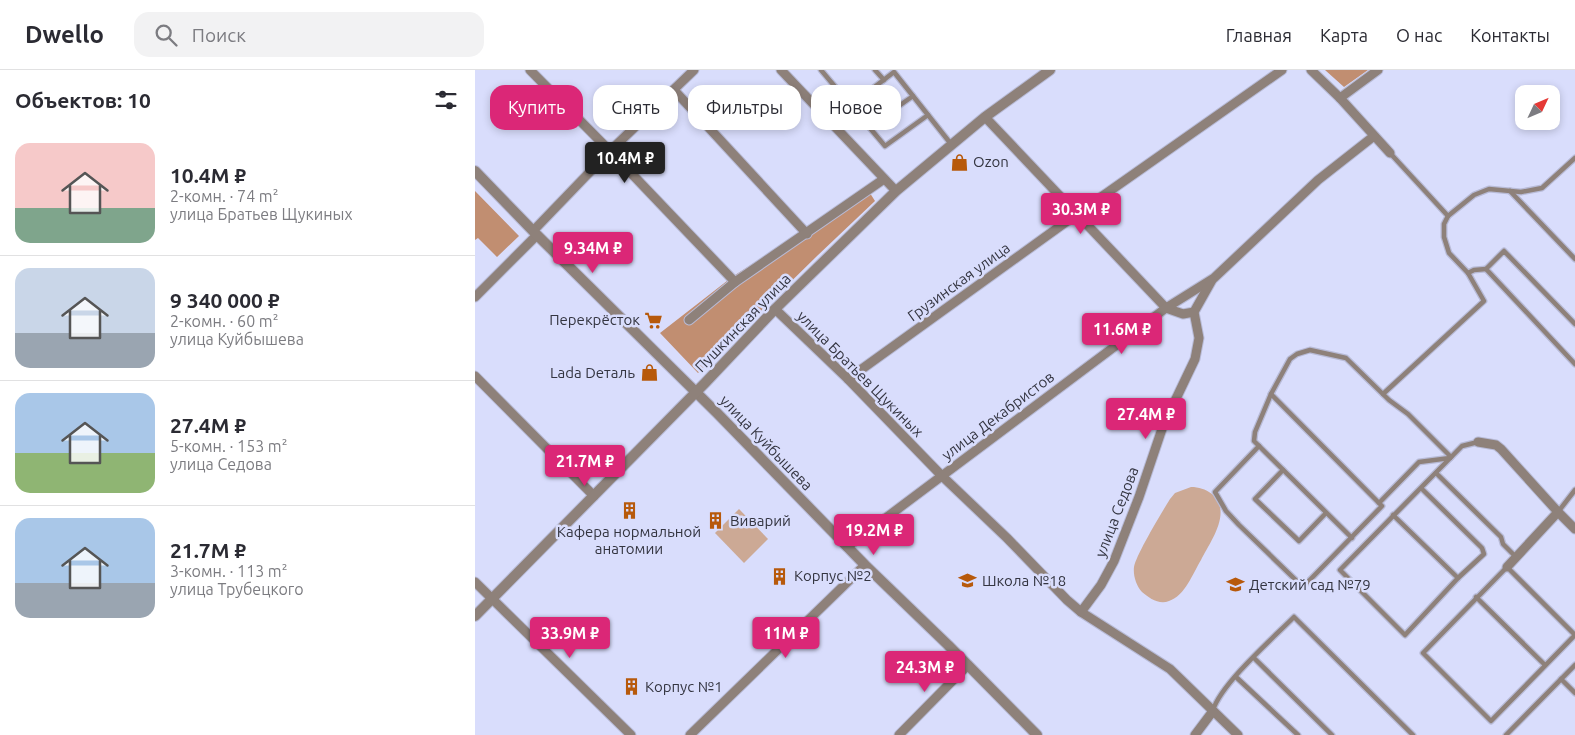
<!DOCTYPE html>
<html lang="ru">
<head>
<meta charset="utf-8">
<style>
	:root { --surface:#fff; --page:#f2f2f3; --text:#2b2b33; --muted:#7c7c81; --line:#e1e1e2; --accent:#db2777 }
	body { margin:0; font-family:Ubuntu,sans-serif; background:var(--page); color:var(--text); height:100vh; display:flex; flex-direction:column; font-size:19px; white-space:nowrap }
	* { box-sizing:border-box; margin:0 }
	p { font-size:16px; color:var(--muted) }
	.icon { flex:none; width:28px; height:28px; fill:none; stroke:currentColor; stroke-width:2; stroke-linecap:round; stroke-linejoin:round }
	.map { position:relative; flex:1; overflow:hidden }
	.panel { display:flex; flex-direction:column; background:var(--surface); width:475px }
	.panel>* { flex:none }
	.banner { position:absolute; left:15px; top:15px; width:475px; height:45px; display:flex; gap:10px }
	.needle { width:32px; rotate:46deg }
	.buttons { position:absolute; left:1040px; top:15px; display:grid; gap:10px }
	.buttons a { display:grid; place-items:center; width:45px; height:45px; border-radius:10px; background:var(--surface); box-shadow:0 2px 8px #0003; font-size:25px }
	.price { position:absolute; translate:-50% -42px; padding:0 11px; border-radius:5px; background:var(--accent); color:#fff; font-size:16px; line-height:32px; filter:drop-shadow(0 1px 2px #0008) }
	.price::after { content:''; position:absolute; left:50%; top:30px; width:15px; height:11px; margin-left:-8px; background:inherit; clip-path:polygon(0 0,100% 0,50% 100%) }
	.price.active { background:#222; color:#fff }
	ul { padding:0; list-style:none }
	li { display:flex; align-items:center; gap:15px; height:125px; padding:0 15px }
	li+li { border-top:1px solid var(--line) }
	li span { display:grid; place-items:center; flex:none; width:140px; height:100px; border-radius:15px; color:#555 }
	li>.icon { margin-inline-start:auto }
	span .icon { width:60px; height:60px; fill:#fffc; stroke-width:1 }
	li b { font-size:21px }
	h2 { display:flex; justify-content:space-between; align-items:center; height:60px; padding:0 15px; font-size:21px }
	.tag { padding:0 18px; border-radius:15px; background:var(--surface); box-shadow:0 2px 8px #0003; font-size:18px; line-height:45px }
	.tag.active { background:var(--accent); color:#fff }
	header { display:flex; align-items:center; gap:30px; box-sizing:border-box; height:70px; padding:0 25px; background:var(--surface); border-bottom:1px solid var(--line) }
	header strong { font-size:24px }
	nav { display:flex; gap:28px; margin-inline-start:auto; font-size:18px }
	.search { width:350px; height:45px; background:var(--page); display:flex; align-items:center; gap:12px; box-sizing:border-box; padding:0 18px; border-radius:15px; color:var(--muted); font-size:19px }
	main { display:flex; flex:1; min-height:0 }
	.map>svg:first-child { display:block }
	.green { fill:#cca995 }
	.forest { fill:#c18e71 }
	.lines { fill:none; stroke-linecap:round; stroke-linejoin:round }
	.service-casing { stroke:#b8bbd7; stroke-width:7 }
	.minor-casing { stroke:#b8bbd7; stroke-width:11 }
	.tertiary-casing { stroke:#b8bbd7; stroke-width:12 }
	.service { stroke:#8e817a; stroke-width:4.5 }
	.minor { stroke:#8e817a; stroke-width:9 }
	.tertiary { stroke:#8e817a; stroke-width:10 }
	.labels { text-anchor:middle; stroke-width:5; stroke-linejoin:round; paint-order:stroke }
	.poi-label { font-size:15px; fill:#343541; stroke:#d9ddfc; text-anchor:start }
	.street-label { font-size:15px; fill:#343541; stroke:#d9ddfc }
</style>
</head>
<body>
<header>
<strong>Dwello</strong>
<div class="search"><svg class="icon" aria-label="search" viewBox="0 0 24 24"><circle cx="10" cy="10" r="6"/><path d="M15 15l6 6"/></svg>Поиск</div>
<nav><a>Главная</a><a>Карта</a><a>О нас</a><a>Контакты</a></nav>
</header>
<main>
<section class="panel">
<h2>Объектов: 10<svg class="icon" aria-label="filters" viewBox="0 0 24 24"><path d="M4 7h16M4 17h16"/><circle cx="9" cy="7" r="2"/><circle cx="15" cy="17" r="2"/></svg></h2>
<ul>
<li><span style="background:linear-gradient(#f6c9c9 65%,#7fa58c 0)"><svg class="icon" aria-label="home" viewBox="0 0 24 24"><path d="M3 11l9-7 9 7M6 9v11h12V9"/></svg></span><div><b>10.4M ₽</b><p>2-комн. · 74 m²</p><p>улица Братьев Щукиных</p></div></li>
<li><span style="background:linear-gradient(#c9d6e8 65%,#9aa5b1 0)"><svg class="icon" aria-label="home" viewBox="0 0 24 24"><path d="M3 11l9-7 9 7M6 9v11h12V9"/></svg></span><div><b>9 340 000 ₽</b><p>2-комн. · 60 m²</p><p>улица Куйбышева</p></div></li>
<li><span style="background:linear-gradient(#a9c7e8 60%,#8fb573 0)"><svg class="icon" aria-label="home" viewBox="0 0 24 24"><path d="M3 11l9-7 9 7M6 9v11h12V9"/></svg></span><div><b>27.4M ₽</b><p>5-комн. · 153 m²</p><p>улица Седова</p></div></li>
<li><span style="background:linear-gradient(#a9c7e8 65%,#9aa5b1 0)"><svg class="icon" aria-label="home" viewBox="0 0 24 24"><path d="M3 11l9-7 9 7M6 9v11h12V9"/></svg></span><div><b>21.7M ₽</b><p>3-комн. · 113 m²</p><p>улица Трубецкого</p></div></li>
</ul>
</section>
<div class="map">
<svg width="1100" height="665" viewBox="0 0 1100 665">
	<rect width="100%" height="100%" fill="#d9ddfc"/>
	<g class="green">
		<path d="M716 417C724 417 730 419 737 424 758 442 735 472 726 490 718 503 710 526 694 531 684 535 674 528 667 522 661 515 658 505 659 497 661 485 687 442 695 429L700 423Z"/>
		<path d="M264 439 293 469 269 493 240 463Z"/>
	</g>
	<g class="forest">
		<path d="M850 0H893L869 17Z"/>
		<path d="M393 120 400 131 342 186 223 303 185 263 257 207Z"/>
		<path d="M0 121 44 166 22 187 3 168 0 170Z"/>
	</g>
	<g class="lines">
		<defs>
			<g id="service">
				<path d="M346 0 410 76 453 45"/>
				<path d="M400 0 409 10"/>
				<path d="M376 35 419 2 476 74"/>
				<path d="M394 57 438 26"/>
				<path d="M915 83 973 146 999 125 1014 119 1046 122 1067 118 1100 88"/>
				<path d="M1035 121 1100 189"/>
				<path d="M993 203 999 200 1011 199"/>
				<path d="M1100 254 1029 181 1011 199 1100 294"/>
				<path d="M796 324 904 433"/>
				<path d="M908 324 1009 231 993 203 974 183 969 167V154L973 146"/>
				<path d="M784 376 740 422 751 441 764 455 828 517 907 436 904 433 944 392 975 388"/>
				<path d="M808 400 780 429 824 471 851 443"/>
				<path d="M961 403 1026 467 1028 474 1041 487"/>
				<path d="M946 418 1007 478 1009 484 983 508 930 565 865 500 987 376 1003 372"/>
				<path d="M1083 442 1100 420"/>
				<path d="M918 445 983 508"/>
				<path d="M877 468 779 371 780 362 796 324 815 289 822 284 835 280 871 288 914 330 933 344 976 387"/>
				<path d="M1032 497 1100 565 1016 651 948 583Z"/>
				<path d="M1001 527 1070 595"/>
				<path d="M779 588 857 665"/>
				<path d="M761 607 823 665"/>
				<path d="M1086 609 1100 623"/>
				<path d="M738 640C747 613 797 569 819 547L938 665"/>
				<path d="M1031 665 1100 595"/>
			</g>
			<g id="minor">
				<path d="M55 0 135 81 260 212"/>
				<path d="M306 0 421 121"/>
				<path d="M836 0 865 28 915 83"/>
				<path d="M199 20 332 164"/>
				<path d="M865 28 903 0"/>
				<path d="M510 47 691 238 708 244 719 242"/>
				<path d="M58 161 135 81 219 0"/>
				<path d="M0 227 62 165"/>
				<path d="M300 239 373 309 467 406 532 468 592 530 606 542 695 599 763 665"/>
				<path d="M214 250 260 212 409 109"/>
				<path d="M0 306 119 426"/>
				<path d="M373 309 602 144 807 0"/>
				<path d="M1003 372 1021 375 1026 379 1083 442"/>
				<path d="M372 477 691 238 739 208 843 110 899 66"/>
				<path d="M1032 497 1083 442 1100 459"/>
				<path d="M0 512 156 665"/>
				<path d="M606 542 626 515 639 491 664 427 688 356 720 289 724 268 719 242 737 210"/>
				<path d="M215 665 390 495"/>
				<path d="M424 665 493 595"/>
				<path d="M720 665 738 641"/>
			</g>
			<g id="tertiary">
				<path d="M0 101 62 165 242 343 390 495 473 575 562 665"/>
				<path d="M0 546 230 313 300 239 421 121 510 47 575 0"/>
			</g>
		</defs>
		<use href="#service" class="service-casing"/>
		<use href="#minor" class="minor-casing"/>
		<use href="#tertiary" class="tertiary-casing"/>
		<use href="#service" class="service"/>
		<use href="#minor" class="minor"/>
		<use href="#tertiary" class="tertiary"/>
	</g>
	<defs>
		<symbol id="shop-bare" viewBox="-9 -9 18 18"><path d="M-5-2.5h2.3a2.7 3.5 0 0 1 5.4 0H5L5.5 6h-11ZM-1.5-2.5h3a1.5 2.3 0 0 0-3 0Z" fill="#b7590b" stroke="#d9ddfc" stroke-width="2.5" paint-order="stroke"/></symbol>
		<symbol id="supermarket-bare" viewBox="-9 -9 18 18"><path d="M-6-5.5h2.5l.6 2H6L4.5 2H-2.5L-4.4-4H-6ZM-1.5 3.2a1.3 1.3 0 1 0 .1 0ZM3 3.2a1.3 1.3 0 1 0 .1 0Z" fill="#b7590b" stroke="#d9ddfc" stroke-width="2.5" paint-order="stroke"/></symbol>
		<symbol id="building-bare" viewBox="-9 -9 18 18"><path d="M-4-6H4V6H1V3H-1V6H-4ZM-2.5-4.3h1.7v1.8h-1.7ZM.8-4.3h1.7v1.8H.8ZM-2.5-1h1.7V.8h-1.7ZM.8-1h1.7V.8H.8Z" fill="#b7590b" stroke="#d9ddfc" stroke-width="2.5" paint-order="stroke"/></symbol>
		<symbol id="school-bare" viewBox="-9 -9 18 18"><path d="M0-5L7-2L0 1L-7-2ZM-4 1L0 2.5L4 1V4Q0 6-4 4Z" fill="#b7590b" stroke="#d9ddfc" stroke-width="2.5" paint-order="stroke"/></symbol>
	</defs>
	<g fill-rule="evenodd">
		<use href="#shop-bare" x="472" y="80" width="25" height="25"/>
		<use href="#supermarket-bare" x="166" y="238" width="25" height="25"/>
		<use href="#shop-bare" x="162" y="290" width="25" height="25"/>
		<use href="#building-bare" x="142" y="428" width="25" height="25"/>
		<use href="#building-bare" x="228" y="438" width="25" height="25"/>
		<use href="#building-bare" x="292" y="494" width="25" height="25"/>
		<use href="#school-bare" x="480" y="498" width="25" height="25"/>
		<use href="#school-bare" x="748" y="502" width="25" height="25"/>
		<use href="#building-bare" x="144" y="604" width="25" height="25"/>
	</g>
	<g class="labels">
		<g class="poi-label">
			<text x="498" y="97">Ozon</text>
			<text x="165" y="255" text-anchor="end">Перекрёсток</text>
			<text x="160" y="308" text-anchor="end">Lada Dеталь</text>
			<text x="255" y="456">Виварий</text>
			<text x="154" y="467" text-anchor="middle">Кафера нормальной<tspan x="154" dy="17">анатомии</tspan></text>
			<text x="319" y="511">Корпус №2</text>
			<text x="507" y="516">Школа №18</text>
			<text x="774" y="520">Детский сад №79</text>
			<text x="170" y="622">Корпус №1</text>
		</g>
		<g class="street-label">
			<text transform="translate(484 212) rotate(-36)" y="5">Грузинская улица</text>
			<text transform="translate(268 253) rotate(-46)" y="5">Пушкинская улица</text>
			<text transform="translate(385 304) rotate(45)" y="5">улица Братьев Щукиных</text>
			<text transform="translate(523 346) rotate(-37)" y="5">улица Декабристов</text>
			<text transform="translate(291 373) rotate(46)" y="5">улица Куйбышева</text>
			<text transform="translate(642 442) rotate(-69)" y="5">улица Седова</text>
		</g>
	</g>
</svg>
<div class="buttons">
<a><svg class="needle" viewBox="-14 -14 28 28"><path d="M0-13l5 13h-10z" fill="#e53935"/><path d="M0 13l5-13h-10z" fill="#7c7c81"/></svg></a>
</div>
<b class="price active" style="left:150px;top:114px">10.4M ₽</b>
<b class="price" style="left:606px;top:165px">30.3M ₽</b>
<b class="price" style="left:118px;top:204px">9.34M ₽</b>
<b class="price" style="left:647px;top:285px">11.6M ₽</b>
<b class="price" style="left:671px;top:370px">27.4M ₽</b>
<b class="price" style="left:110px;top:417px">21.7M ₽</b>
<b class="price" style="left:399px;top:486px">19.2M ₽</b>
<b class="price" style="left:95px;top:589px">33.9M ₽</b>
<b class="price" style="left:311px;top:589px">11M ₽</b>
<b class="price" style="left:450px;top:623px">24.3M ₽</b>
<div class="banner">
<a class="tag active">Купить</a>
<a class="tag">Снять</a>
<a class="tag">Фильтры</a>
<a class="tag">Новое</a>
</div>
</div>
</main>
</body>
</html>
